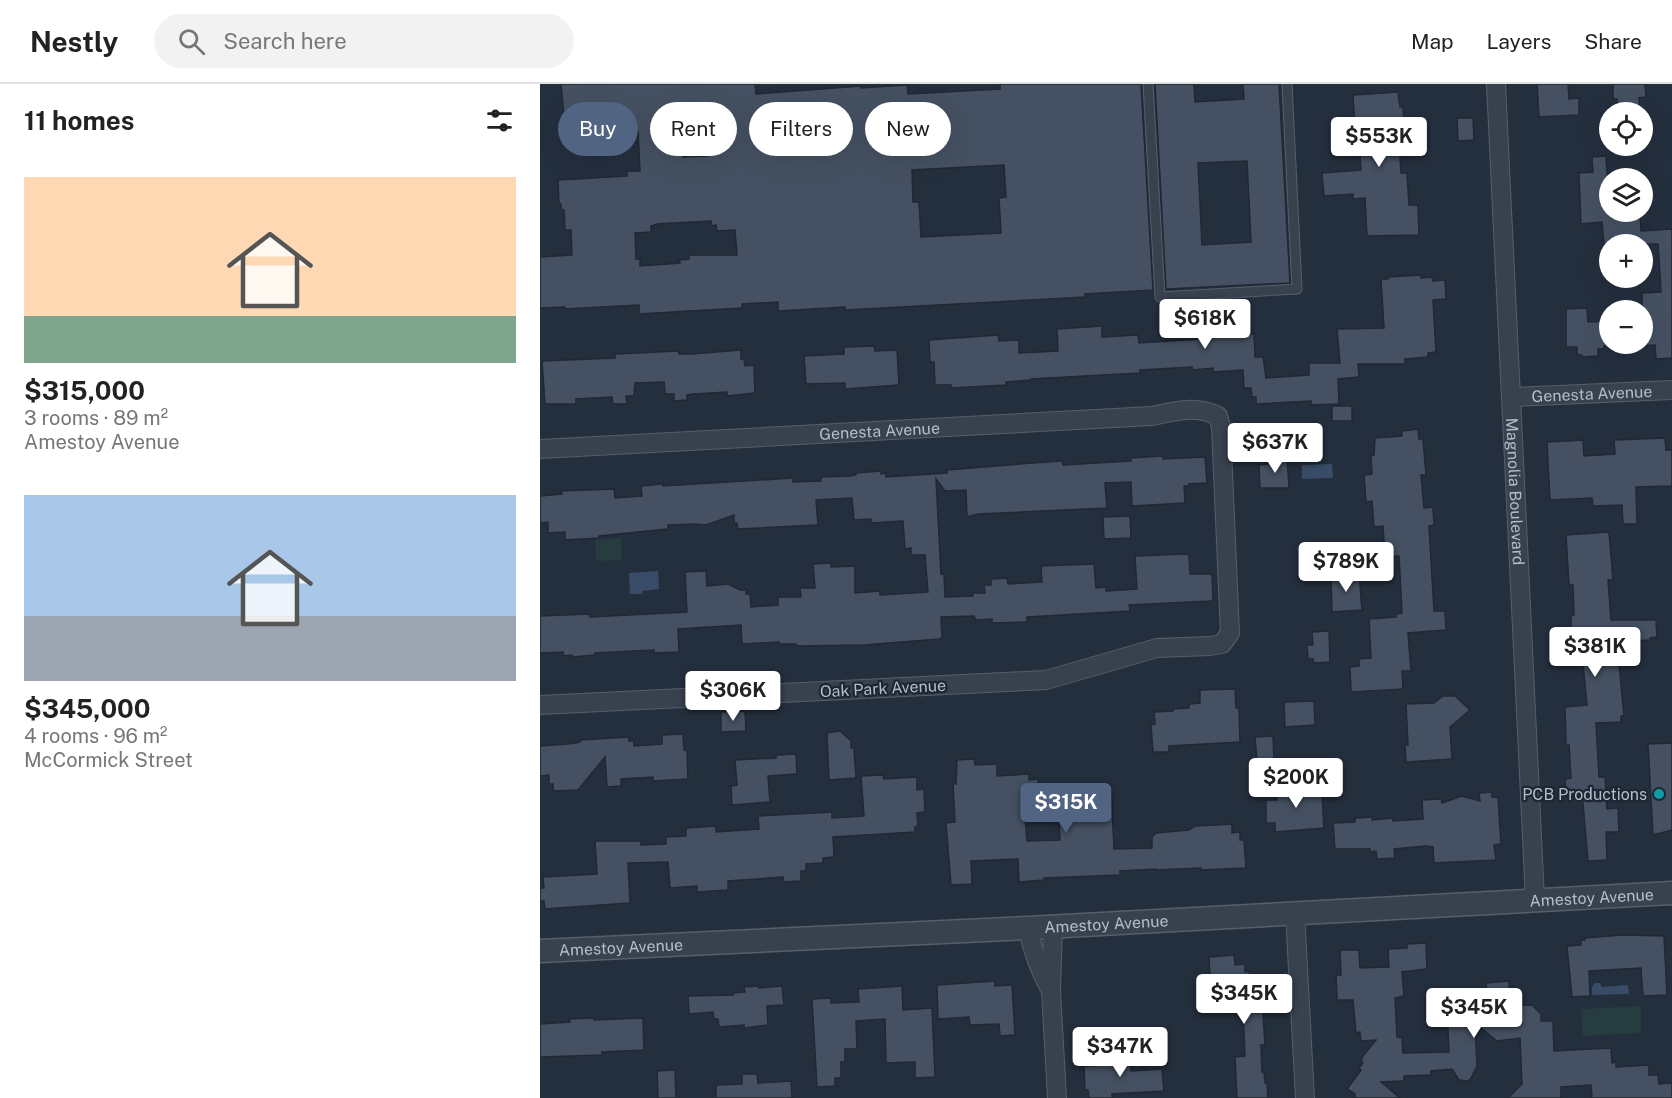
<!DOCTYPE html>
<html lang="en">
<head>
<meta charset="utf-8">
<style>
	:root { --surface:#fff; --page:#f2f2f2; --text:#222; --muted:#767676; --line:#e0e0e0; --accent:#516482 }
	body { margin:0; font-family:"Public Sans",sans-serif; background:var(--page); color:var(--text); height:100vh; display:flex; flex-direction:column; font-size:22px; white-space:nowrap }
	* { box-sizing:border-box; margin:0 }
	p { font-size:20px; color:var(--muted) }
	.icon { flex:none; width:33px; height:33px; fill:none; stroke:currentColor; stroke-width:2; stroke-linecap:round; stroke-linejoin:round }
	.map { position:relative; flex:1; overflow:hidden }
	.details { display:flex; flex-direction:column; background:var(--surface); width:540px }
	.details>* { flex:none }
	.guide { position:absolute; left:18px; top:18px; width:570px; height:54px; display:flex; gap:12px }
	.tools { position:absolute; left:1059px; top:18px; display:grid; gap:12px }
	.tools a { display:grid; place-items:center; width:54px; height:54px; border-radius:50%; background:var(--surface); box-shadow:0 6px 24px #0002; font-size:30px }
	.price { position:absolute; translate:-50% -51px; padding:0 14px; border-radius:6px; background:#fff; color:#222; font-size:20px; line-height:39px; filter:drop-shadow(0 2px 3px #0008) }
	.price::after { content:''; position:absolute; left:50%; top:36px; width:18px; height:14px; margin-left:-9px; background:inherit; clip-path:polygon(0 0,100% 0,50% 100%) }
	.price.active { background:var(--accent); color:#fff }
	ul { padding:0; list-style:none }
	li { display:grid; align-content:center; gap:12px; height:318px; padding:0 24px }
	li span { display:grid; place-items:center; height:186px; border-radius:0px; color:#555 }
	li>.icon { margin-inline-start:auto }
	span .icon { width:108px; height:108px; fill:#fffc; stroke-width:1 }
	li b { font-size:26px }
	h2 { display:flex; justify-content:space-between; align-items:center; height:72px; padding:0 24px; font-size:26px }
	.tag { padding:0 21px; border-radius:27px; background:var(--surface); box-shadow:0 6px 24px #0002; font-size:21px; line-height:54px }
	.tag.active { background:var(--accent); color:#fff }
	header { display:flex; align-items:center; gap:36px; box-sizing:border-box; height:84px; padding:0 30px; background:var(--surface); border-bottom:2px solid var(--line) }
	header strong { font-size:28px }
	nav { display:flex; gap:33px; margin-inline-start:auto; font-size:21px }
	.search { width:420px; height:54px; background:var(--page); display:flex; align-items:center; gap:15px; box-sizing:border-box; padding:0 21px; border-radius:33px; color:var(--muted); font-size:22px }
	main { display:flex; flex:1; min-height:0 }
	.map>svg:first-child { display:block }
	.green { fill:#263c3f }
	.water { fill:#394c67 }
	.building { fill:#455162; stroke:#1f2835; stroke-width:1.5; fill-rule:evenodd }
	.lines { fill:none; stroke-linecap:round; stroke-linejoin:round }
	.service-casing { stroke:#565f6c; stroke-width:11 }
	.minor-casing { stroke:#565f6c; stroke-width:20 }
	.tertiary-casing { stroke:#565f6c; stroke-width:25 }
	.service { stroke:#38414e; stroke-width:9 }
	.minor { stroke:#38414e; stroke-width:18 }
	.tertiary { stroke:#38414e; stroke-width:22 }
	.culture-dot { fill:#0f9aa8; stroke:#1d2633; stroke-width:2 }
	.labels { text-anchor:middle; stroke-width:4.5; stroke-linejoin:round; paint-order:stroke }
	.street-label { font-size:16px; fill:#b4bcc9; stroke:#1d2633 }
	.poi-label { font-size:16px; fill:#b4bcc9; stroke:#1d2633; text-anchor:end }
</style>
</head>
<body>
<header>
<strong>Nestly</strong>
<div class="search"><svg class="icon" aria-label="search" viewBox="0 0 24 24"><circle cx="10" cy="10" r="6"/><path d="M15 15l6 6"/></svg>Search here</div>
<nav><a>Map</a><a>Layers</a><a>Share</a></nav>
</header>
<main>
<section class="details">
<h2>11 homes<svg class="icon" aria-label="filters" viewBox="0 0 24 24"><path d="M4 7h16M4 17h16"/><circle cx="9" cy="7" r="2"/><circle cx="15" cy="17" r="2"/></svg></h2>
<ul>
<li><span style="background:linear-gradient(#ffd9b3 75%,#7fa58c 0)"><svg class="icon" aria-label="home" viewBox="0 0 24 24"><path d="M3 11l9-7 9 7M6 9v11h12V9"/></svg></span><div><b>$315,000</b><p>3 rooms · 89 m²</p><p>Amestoy Avenue</p></div></li>
<li><span style="background:linear-gradient(#a9c7e8 65%,#9aa5b1 0)"><svg class="icon" aria-label="home" viewBox="0 0 24 24"><path d="M3 11l9-7 9 7M6 9v11h12V9"/></svg></span><div><b>$345,000</b><p>4 rooms · 96 m²</p><p>McCormick Street</p></div></li>
</ul>
</section>
<div class="map">
<svg width="1132" height="1014" viewBox="0 0 1132 1014">
	<rect width="100%" height="100%" fill="#242f3e"/>
	<g class="green">
		<path d="M81 454 82 476 56 477 55 456Z"/>
		<path d="M1101 922V949L1043 952 1041 925Z"/>
	</g>
	<g class="water">
		<path d="M792 380 793 394 762 395V381Z"/>
		<path d="M118 487 119 505 102 507V510H90L89 489Z"/>
		<path d="M1055 899H1060L1062 903 1088 901 1089 910 1052 911V903Z"/>
	</g>
	<g class="building">
		<path d="M21 0H215L216 10 321 2V4L367 1 368 10 460 5V0H601L613 206 545 210V213L305 226V223L238 227V218L202 220V224L99 230V221L25 225V223L0 224V173L32 171 31 146H25L24 126H21V120H19L18 96 87 92V87H100L98 47H85V43L51 45V42L25 43ZM167 45 168 72 143 73 141 46ZM464 81 466 113 459 114 461 149 381 153 379 118H373L372 86ZM171 137 172 142 176 141 177 147 195 146 197 171H149V175L139 176 140 179 100 182V175H96L95 149 111 148V142L117 140Z"/>
		<path d="M615 0H654L655 18 704 15 703 0H739L750 199 626 205ZM707 77 711 158 662 161 658 79Z"/>
		<path d="M997 0H1028L1029 15 1039 14V31L999 33Z"/>
		<path d="M1073 0H1105L1106 13 1099 14 1100 28H1077V15H1073Z"/>
		<path d="M858 8 860 23H863L865 55 859 56 861 89H867L869 121H878L879 151 827 152 825 114 813 115V110L784 112 782 89 821 86 819 61H816L813 11Z"/>
		<path d="M917 34H933L934 56 918 57Z"/>
		<path d="M1066 72 1070 131 1100 129 1101 147 1132 145V274L1116 275 1115 261 1102 262V209L1121 208 1118 160H1064L1062 138 1041 140 1039 89 1053 88 1052 73Z"/>
		<path d="M881 191V194L892 193 893 197 905 196 906 215 893 216 896 268 888 269V273L865 275V280H818L819 293 798 295 799 320 771 321V317L716 320V313H712L711 304H704L703 286 673 288V284L653 286 652 283 600 286V289L491 295V296L466 298V301L411 304V301H395L394 278H390L389 256 458 251 459 257 479 256V269L518 267 517 245 562 242V253L598 251 599 259 660 255 658 218 708 215 710 250H714L715 273H723L726 294 769 291V279H800L797 245 844 244 841 195H848V193Z"/>
		<path d="M1047 224 1048 238 1070 237V262H1064V265H1058V272L1042 273V271H1037V263H1026V225Z"/>
		<path d="M334 262 335 267 357 266 359 301 305 305V299L266 300 264 272 304 270V263Z"/>
		<path d="M201 266V275H204L205 282 214 281 215 309 187 312V308L153 310 147 311V316L134 317V310H125L124 298 95 299 94 312H86L87 320H73L72 313 36 315V320H5L2 277 75 274V270L138 267 139 270H151Z"/>
		<rect x="792" y="322" width="20" height="15"/>
		<path d="M878 345 879 355H883L886 391H881L884 424 893 423 894 441 889 442 894 527H905L906 546 868 549 871 587H862L863 605 811 608 810 583 819 582V575L831 574 829 535 856 533V530L862 529 859 472 845 473 843 442 834 443 832 417 826 418 824 391 832 390 831 372 834 371 835 354 862 352V347Z"/>
		<path d="M1125 354 1126 366H1132V402L1096 403 1097 440H1083L1082 421 1053 422 1052 414 1010 416 1007 358 1043 356 1044 372 1075 370 1074 356Z"/>
		<path d="M623 372V375L665 373 667 399 649 400V402H644L645 419 592 422 591 398 565 399 567 424 438 430 427 433 426 406 405 407 396 395 401 490H404L405 513 433 512V509H445L444 501H451V495L467 494 468 500 502 498 501 482 554 480 556 504 566 503V507L597 505 595 472 647 470 649 471 650 490H672L673 515 672 517 589 521 590 527 487 533V538L452 539V535L436 536 434 532 401 533 402 553 400 555 324 561 256 562V560H239V558L202 560 201 541 138 545 139 568 114 569V566L55 569V571L32 573V571L24 572 23 568 0 569V532L49 530 50 533 147 528 145 488 166 487 167 502 188 500 200 506H206V510H210L211 523 238 521V513H261L260 504H275L273 480 291 479V483L315 482V509L340 507V511L388 508 385 471H371V464L365 465 363 437 332 439 331 435 314 436 312 414 276 416 278 441 198 445 197 439H194V431L166 441 152 440 128 441V445L59 452V454L25 456V448L8 449V438L0 439V412L22 410 21 407 74 405 75 414 102 412 101 402 123 400V402L253 394V398L281 397V393L311 392 316 391V389L341 387V390L345 389 346 393 407 389V386L492 379 522 377 523 381 591 377V374Z"/>
		<path d="M747 373 749 404H720L719 381 735 379 734 374Z"/>
		<path d="M590 432 591 454 564 455 563 433Z"/>
		<path d="M1069 448 1073 496H1068L1071 536H1116L1117 553 1110 554V556L1077 558 1084 632H1081V638L1056 639 1059 693H1065L1067 725 1078 724 1079 748H1066L1067 776 1048 777 1042 708 1026 709 1025 695 1031 694 1029 661H1026L1025 623 1047 621 1043 580H1021L1020 564 1031 563V531H1034L1033 501H1029L1026 451Z"/>
		<path d="M819 489 822 526 792 528 791 491Z"/>
		<path d="M789 547 790 578 774 579 773 575H768L767 561H773L772 548Z"/>
		<path d="M695 605 696 624H699L700 658 629 662V668H613L611 641 615 640 614 628 633 627V625L649 624V620L660 619V606Z"/>
		<path d="M903 612H915L930 626 910 643 912 675 866 678 865 661H868L866 620 894 619Z"/>
		<path d="M774 617 775 641 745 643 744 618Z"/>
		<path d="M205 627 206 647 181 648V628Z"/>
		<path d="M300 647 311 657V664H314L316 694 289 696 287 649Z"/>
		<path d="M143 650 144 666H147L148 695 113 697V693L81 695V702L67 703 65 673 38 706 13 707V700H9V691L0 692V662L28 660 40 658V656L89 653V657H94V662L122 660V651Z"/>
		<path d="M733 652 734 677 717 678 715 653Z"/>
		<path d="M1132 659V746L1113 751 1108 660Z"/>
		<path d="M256 670 257 690 228 692 230 718 192 721 191 702 197 701 195 676 236 674V671Z"/>
		<path d="M434 675 435 681 457 680V692L489 690V696L498 695 499 730 485 731 487 757 520 756 518 720 550 719 549 702 571 701 574 765 612 764V753L616 749 649 746 655 742 692 740V749L700 748V756H704L706 784 661 786V784L616 786V785L580 787V791L504 794V796L479 798 478 775 431 777 432 800 411 801 406 739 415 738 413 700H416L417 676Z"/>
		<path d="M343 691 344 695 377 693V706L384 705 385 728 377 729 378 742 375 743V748L293 753 294 773 283 774V779L266 780V787H261V797L244 798 243 793 188 797V806L157 808V802L130 804 128 778 88 779 90 818 89 819 5 825 4 817H0V804H4L3 793 57 790 55 757H101V761L126 760V753L146 752V744L176 742V748L219 745 218 732 292 728V734L324 732 321 692Z"/>
		<path d="M771 701 772 710H782L784 744 735 748V739H726V716H737L736 703Z"/>
		<path d="M952 708V713H958L961 760 954 761 956 776 894 779 893 763 886 762 854 765 855 774 837 775 836 767 830 768V765H795L793 739 815 738V734L832 733V736L853 734V737L883 735 882 716 901 715 902 719 922 712 940 717 939 709Z"/>
		<path d="M1083 851 1124 852 1127 911 1103 912 1101 884 1049 887 1050 912 1032 913 1027 862 1041 861V856H1045L1044 854Z"/>
		<path d="M886 859 887 885 862 888 864 912 855 914 857 953 862 954 863 969 909 968 907 926H920L921 917 927 916 948 920 946 899 969 897 970 922 992 921 1001 930V937H1013L1014 967 1071 964 1072 979 1076 978V983L1109 981V991H1118L1119 1000 1132 999V1014H1052L1051 1001 1021 1003V1014H968L982 1000 980 954 957 957 935 939 937 982 931 994 928 997 919 996 912 985 891 987V991L864 992V997L841 998 860 1014H815V1010L807 1005 821 986 819 984 823 979 821 977 823 972 836 956 821 957 820 948 816 949 813 916H797L796 891H801L800 866H819L820 884 849 883 848 865 867 864V860Z"/>
		<path d="M694 871 695 881 705 880V888L709 887 715 913H722L725 961H721L722 988H724L725 999H727L728 1014H697L695 973 705 972 703 928 687 929 685 892H670L669 873Z"/>
		<path d="M455 897V902L472 901 475 951 460 952 459 940 430 941 429 933 398 935 397 901Z"/>
		<path d="M218 902 219 904 242 902 244 921 227 922 228 941 204 944V941L179 943 178 935H174L173 928 149 930 148 912 193 911V909L205 908 204 903Z"/>
		<path d="M362 902 363 926 392 924 395 993 375 994V978L346 979 345 935 316 937 317 965H305V978H301V994H295V1002L277 1003 272 915 291 914V919L319 918 318 905Z"/>
		<path d="M54 934V936L103 934 104 966 62 968V971L0 973V940L30 938 29 935Z"/>
		<path d="M562 967H575L576 978 590 977 591 987 622 985 624 1007 572 1010V1014H549L548 1006H545L544 982 562 981Z"/>
		<path d="M135 986 136 1014H118L117 987Z"/>
		<path d="M202 990H217L218 999 251 997 252 1014H176V1001L202 1000Z"/>
	</g>
	<g class="lines">
		<defs>
			<path id="service" d="M608 0 620 213 757 205 747 0"/>
			<g id="minor">
				<path id="s1" d="M956 0 995 816"/>
				<path id="s2" d="M972 313 1132 306"/>
				<path id="s3" d="M0 365 612 332C634 327 656 321 678 332L681 343 690 549 682 560 670 562 617 564 506 596 0 621"/>
				<path d="M755 829 765 1014"/>
				<path d="M513 842 511 907 517 1014"/>
				<path d="M488 844C492 867 500 887 511 907"/>
			</g>
			<g id="tertiary">
				<path id="s4" d="M0 867 488 844 1132 809"/>
			</g>
		</defs>
		<use href="#service" class="service-casing"/>
		<use href="#minor" class="minor-casing"/>
		<use href="#tertiary" class="tertiary-casing"/>
		<use href="#service" class="service"/>
		<use href="#minor" class="minor"/>
		<use href="#tertiary" class="tertiary"/>
	</g>
	<circle class="culture-dot" cx="1119" cy="710" r="6"/>
	<g class="labels">
		<g class="street-label">
			<text dy="6" stroke="none"><textPath href="#s2" startOffset="80">Genesta Avenue</textPath></text>
			<text dy="6" stroke="none"><textPath href="#s3" startOffset="340">Genesta Avenue</textPath></text>
			<text dy="6" stroke="none"><textPath href="#s1" startOffset="408">Magnolia Boulevard</textPath></text>
			<text transform="translate(343 604) rotate(-3)" y="6">Oak Park Avenue</text>
			<text dy="6" stroke="none"><textPath href="#s4" startOffset="1053">Amestoy Avenue</textPath></text>
			<text dy="6" stroke="none"><textPath href="#s4" startOffset="567">Amestoy Avenue</textPath></text>
			<text dy="6" stroke="none"><textPath href="#s4" startOffset="81">Amestoy Avenue</textPath></text>
		</g>
		<g class="poi-label">
			<text x="1107" y="716">PCB Productions</text>
		</g>
	</g>
</svg>
<div class="tools">
<a><svg class="icon" aria-label="locate" viewBox="0 0 24 24"><circle cx="12" cy="12" r="6"/><path d="M12 2v4M12 18v4M2 12h4M18 12h4"/></svg></a>
<a><svg class="icon" aria-label="layers" viewBox="0 0 24 24"><path d="M12 4l9 5-9 5-9-5zM3 14l9 5 9-5"/></svg></a>
<a>+</a>
<a>−</a>
</div>
<b class="price" style="left:839px;top:84px">$553K</b>
<b class="price" style="left:665px;top:266px">$618K</b>
<b class="price" style="left:735px;top:390px">$637K</b>
<b class="price" style="left:806px;top:509px">$789K</b>
<b class="price" style="left:1055px;top:594px">$381K</b>
<b class="price" style="left:193px;top:638px">$306K</b>
<b class="price" style="left:756px;top:725px">$200K</b>
<b class="price active" style="left:526px;top:750px">$315K</b>
<b class="price" style="left:704px;top:941px">$345K</b>
<b class="price" style="left:934px;top:955px">$345K</b>
<b class="price" style="left:580px;top:994px">$347K</b>
<div class="guide">
<a class="tag active">Buy</a>
<a class="tag">Rent</a>
<a class="tag">Filters</a>
<a class="tag">New</a>
</div>
</div>
</main>
</body>
</html>
